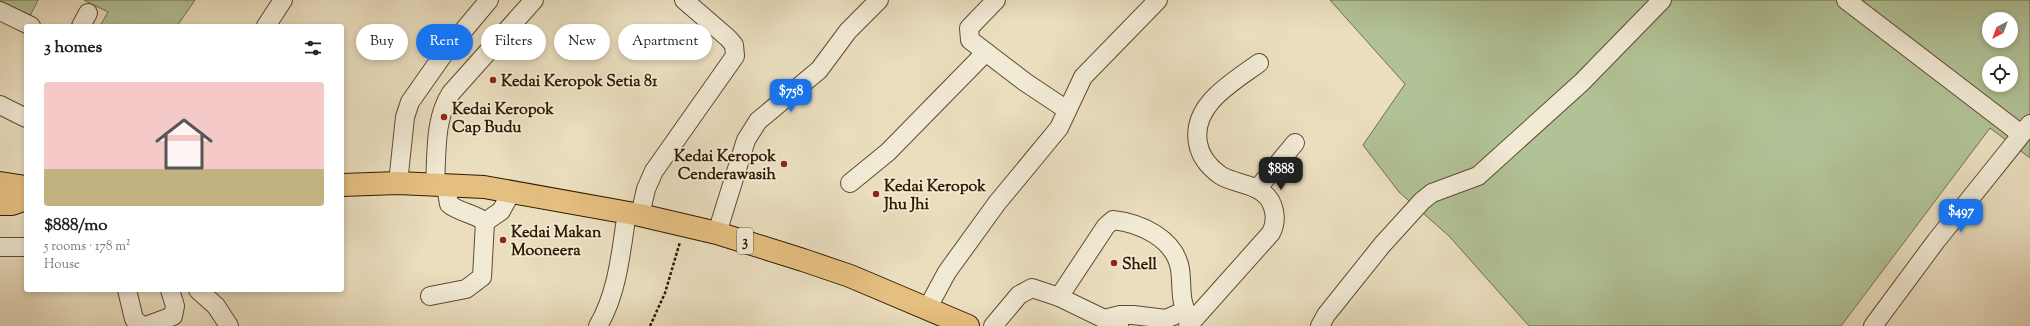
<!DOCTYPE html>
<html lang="en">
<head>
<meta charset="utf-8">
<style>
	:root { --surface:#fff; --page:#f6f6f6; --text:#222; --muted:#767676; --accent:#1a73e8 }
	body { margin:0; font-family:"Sorts Mill Goudy",serif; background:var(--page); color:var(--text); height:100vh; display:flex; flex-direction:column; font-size:15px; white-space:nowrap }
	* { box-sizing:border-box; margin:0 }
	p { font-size:13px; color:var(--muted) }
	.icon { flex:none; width:22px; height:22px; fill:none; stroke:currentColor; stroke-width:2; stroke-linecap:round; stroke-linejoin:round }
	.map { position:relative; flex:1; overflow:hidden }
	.drawer { position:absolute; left:24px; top:24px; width:320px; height:268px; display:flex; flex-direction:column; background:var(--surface); border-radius:4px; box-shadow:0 2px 6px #0003 }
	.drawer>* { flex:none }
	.banner { position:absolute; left:356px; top:24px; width:380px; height:36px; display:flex; gap:8px }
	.needle { width:26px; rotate:221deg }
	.buttons { position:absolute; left:1982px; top:12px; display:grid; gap:8px }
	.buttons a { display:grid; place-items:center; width:36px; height:36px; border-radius:50%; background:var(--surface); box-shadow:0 2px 6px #0003; font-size:20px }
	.price { position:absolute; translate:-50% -34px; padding:0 9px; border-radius:8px; background:var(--accent); color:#fff; font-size:13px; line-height:26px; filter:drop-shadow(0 1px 2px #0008) }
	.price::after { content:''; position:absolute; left:50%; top:24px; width:12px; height:9px; margin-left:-6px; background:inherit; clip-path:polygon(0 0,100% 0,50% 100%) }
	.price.current { background:#222; color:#fff }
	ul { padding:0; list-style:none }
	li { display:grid; align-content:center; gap:8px; height:212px; padding:0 20px }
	li span { display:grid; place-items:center; height:124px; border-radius:4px; color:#555 }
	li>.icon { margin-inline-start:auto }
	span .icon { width:72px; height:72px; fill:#fffc; stroke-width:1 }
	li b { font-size:17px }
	h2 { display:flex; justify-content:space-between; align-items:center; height:48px; padding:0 20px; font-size:17px }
	.tag { padding:0 14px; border-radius:18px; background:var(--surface); box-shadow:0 2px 6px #0003; font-size:14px; line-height:36px }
	.tag.current { background:var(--accent); color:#fff }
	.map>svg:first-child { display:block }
	.green { fill:#b1c296; stroke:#726e4b; fill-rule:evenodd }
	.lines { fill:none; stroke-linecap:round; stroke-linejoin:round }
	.minor-casing { stroke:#604a30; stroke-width:20 }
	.highway-casing { stroke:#321900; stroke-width:24 }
	.path { stroke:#321900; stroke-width:2.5; stroke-dasharray:3 2; stroke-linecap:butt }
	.minor { stroke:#f1ead5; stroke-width:18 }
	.highway { stroke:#e5bf80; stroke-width:22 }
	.poi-dot { fill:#8f2418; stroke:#f1ead5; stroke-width:1.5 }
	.labels { text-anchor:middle; stroke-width:3.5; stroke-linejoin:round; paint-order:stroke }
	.shield { fill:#f1ead5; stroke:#6b5840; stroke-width:1 }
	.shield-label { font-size:15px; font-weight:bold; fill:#321900 }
	.poi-label { font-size:16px; font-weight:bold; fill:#321900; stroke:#f1ead5; text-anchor:start }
</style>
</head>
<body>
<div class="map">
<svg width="2030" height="326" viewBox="0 0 2030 326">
	<rect width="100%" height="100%" fill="#eadebf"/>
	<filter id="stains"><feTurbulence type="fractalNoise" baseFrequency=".005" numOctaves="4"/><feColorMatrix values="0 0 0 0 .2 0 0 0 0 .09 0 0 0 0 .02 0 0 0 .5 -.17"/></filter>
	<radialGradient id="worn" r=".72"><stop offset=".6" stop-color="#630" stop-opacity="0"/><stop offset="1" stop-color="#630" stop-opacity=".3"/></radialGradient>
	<g class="green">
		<path d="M0 0H38L29 18 0 3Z"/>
		<path d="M84 0H195L177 26H100L108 12Z"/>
		<path d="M1330 0H2030V158L1990 128 1841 326H1529L1449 236 1399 192 1363 145 1405 84ZM1989 19H2011V41H1989ZM1989 63H2011V85H1989Z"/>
	</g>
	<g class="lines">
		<defs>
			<g id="minor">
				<path d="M996 0 969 28 970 40 1025 82 1067 110"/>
				<path d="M1846 0 2021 134"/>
				<path d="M0 11 31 26"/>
				<path d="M81 26 88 13"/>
				<path d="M266 26 283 0"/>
				<path d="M0 105 26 118"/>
				<path d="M398 183 405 117 410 102 443 55 489 0"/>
				<path d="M850 183 888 152 986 52"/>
				<path d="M435 184C437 154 434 119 451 93L534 0"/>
				<path d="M1257 189 1295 143"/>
				<path d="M640 215 646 189 654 171 735 56 734 45 728 38 684 0"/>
				<path d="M485 222 501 211 512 191"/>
				<path d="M717 233 746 140 758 121 819 70 848 31 879 0"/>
				<path d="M0 247H26"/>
				<path d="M127 290 134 319 142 326"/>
				<path d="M198 290 216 306 229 326"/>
				<path d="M430 296 466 289 482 277 485 222C474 213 460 213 449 204L446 186"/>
				<path d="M1059 297 1106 226 1113 220C1141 223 1175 239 1180 269 1183 290 1178 302 1192 321"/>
				<path d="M927 309 947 272 997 203 1059 128 1083 77 1158 0"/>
				<path d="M1104 319 1120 315H1133L1166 319 1184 311"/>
				<path d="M146 326 173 316 175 306 170 290"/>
				<path d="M598 326C618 292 621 251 627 212"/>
				<path d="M993 326 1019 295 1032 288 1059 297 1119 326"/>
				<path d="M1188 326 1271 233C1278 220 1275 201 1262 192 1250 183 1232 183 1220 175 1209 167 1200 156 1198 143 1191 105 1233 82 1259 63"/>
				<path d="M1320 326 1326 315 1382 245 1422 201 1432 193 1478 176 1582 82 1662 0"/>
				<path d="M1873 326 1936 241 2030 124"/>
			</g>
			<g id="highway">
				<path d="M0 183 26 187"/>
				<path d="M342 185 398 183 484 187 640 215 717 233 803 260 850 276 968 326"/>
				<path d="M0 204H12L26 199"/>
			</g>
		</defs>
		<use href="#minor" class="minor-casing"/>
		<use href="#highway" class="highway-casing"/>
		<path class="path" d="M650 326 665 293 680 242"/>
		<use href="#minor" class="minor"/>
		<use href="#highway" class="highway"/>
	</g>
	<g class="poi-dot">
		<circle cx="493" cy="80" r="4"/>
		<circle cx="444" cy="117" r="4"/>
		<circle cx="784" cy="164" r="4"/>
		<circle cx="876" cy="194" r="4"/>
		<circle cx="503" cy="240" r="4"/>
		<circle cx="1114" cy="263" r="4"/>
	</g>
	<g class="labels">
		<rect class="shield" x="737" y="228" width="16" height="26" rx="3"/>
		<g class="shield-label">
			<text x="745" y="246">3</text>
		</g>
		<g class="poi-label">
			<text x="501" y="86">Kedai Keropok Setia 81</text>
			<text x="452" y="114">Kedai Keropok<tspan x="452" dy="18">Cap Budu</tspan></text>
			<text x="776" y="161" text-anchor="end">Kedai Keropok<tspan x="776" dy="18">Cenderawasih</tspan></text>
			<text x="884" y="191">Kedai Keropok<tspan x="884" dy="18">Jhu Jhi</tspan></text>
			<text x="511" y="237">Kedai Makan<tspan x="511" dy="18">Mooneera</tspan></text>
			<text x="1122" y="269">Shell</text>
		</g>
	</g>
	<rect width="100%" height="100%" filter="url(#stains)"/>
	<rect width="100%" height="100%" fill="url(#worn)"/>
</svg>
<div class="buttons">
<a><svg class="needle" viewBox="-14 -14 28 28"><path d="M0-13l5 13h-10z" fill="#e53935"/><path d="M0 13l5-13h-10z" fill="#767676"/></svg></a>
<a><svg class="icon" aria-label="locate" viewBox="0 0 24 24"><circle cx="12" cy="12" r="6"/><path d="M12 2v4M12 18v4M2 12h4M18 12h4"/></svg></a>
</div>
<b class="price" style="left:791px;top:113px">$758</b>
<b class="price current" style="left:1281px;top:191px">$888</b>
<b class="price" style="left:1961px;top:233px">$497</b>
<div class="banner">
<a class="tag">Buy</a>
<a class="tag current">Rent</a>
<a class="tag">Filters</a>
<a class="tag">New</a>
<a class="tag">Apartment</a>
</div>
<section class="drawer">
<h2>3 homes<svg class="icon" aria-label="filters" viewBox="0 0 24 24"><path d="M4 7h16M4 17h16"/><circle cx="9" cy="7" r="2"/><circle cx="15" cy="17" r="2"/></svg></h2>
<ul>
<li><span style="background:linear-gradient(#f6c9c9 70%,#c2b280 0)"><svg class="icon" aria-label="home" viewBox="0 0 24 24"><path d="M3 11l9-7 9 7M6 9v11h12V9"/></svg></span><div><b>$888/mo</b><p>5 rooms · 178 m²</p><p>House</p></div></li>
</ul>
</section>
</div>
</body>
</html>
